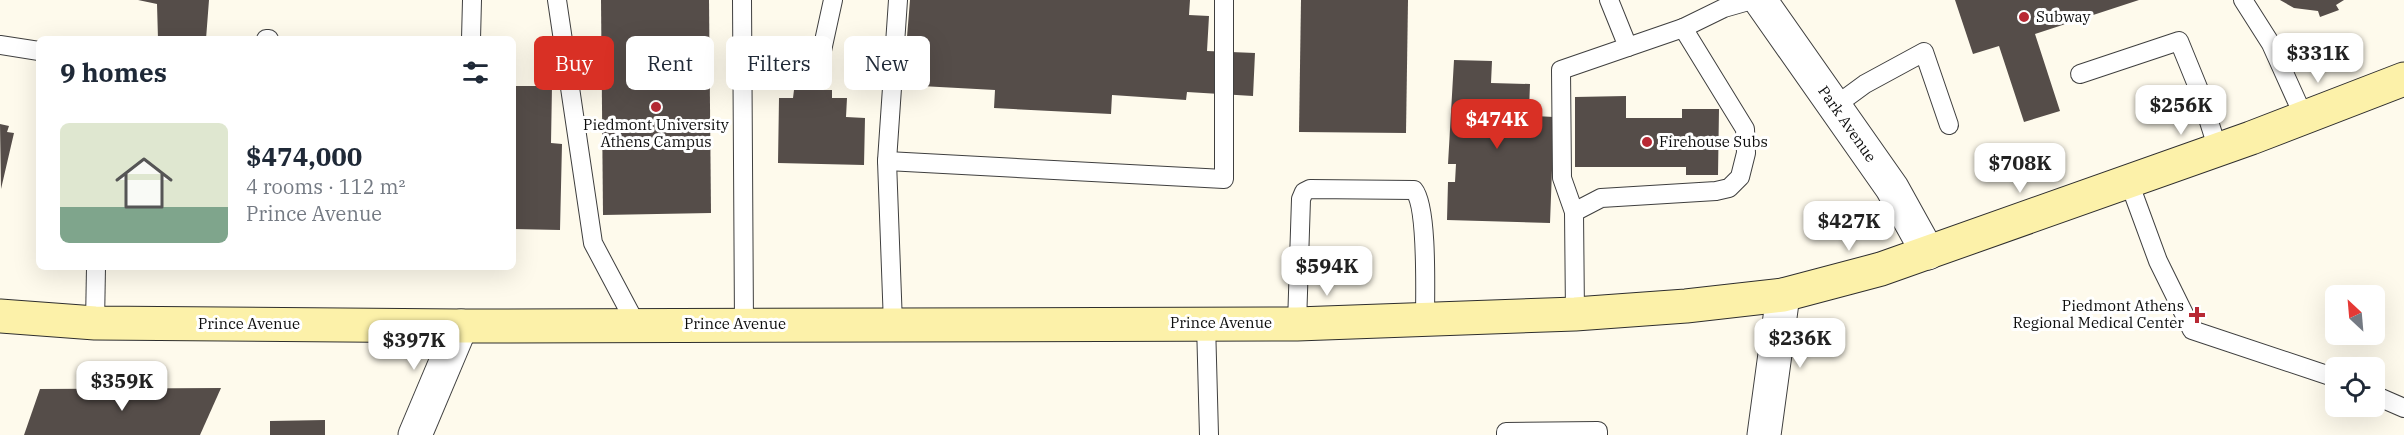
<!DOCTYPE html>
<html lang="en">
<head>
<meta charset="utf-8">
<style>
	:root { --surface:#fff; --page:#f2f2f3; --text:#1f2937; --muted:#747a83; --accent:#d93025 }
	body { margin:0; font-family:"IBM Plex Serif",serif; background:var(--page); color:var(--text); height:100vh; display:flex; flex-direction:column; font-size:22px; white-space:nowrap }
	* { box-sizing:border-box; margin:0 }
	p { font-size:20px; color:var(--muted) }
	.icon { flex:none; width:33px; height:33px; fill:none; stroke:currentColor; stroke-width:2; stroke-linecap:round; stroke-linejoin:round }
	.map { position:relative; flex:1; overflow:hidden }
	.panel { position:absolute; left:36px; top:36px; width:480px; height:234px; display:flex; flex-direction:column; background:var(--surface); border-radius:9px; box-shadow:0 6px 24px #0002 }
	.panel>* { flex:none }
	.top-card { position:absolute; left:534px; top:36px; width:570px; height:54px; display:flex; gap:12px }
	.needle { width:39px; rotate:334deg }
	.controls { position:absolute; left:2325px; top:285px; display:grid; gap:12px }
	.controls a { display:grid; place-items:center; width:60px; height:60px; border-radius:9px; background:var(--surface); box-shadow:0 6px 24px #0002; font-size:30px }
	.price { position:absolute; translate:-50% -51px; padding:0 14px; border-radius:12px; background:#fff; color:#222; font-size:20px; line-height:39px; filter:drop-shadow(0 2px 3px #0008) }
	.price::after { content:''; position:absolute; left:50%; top:36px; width:18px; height:14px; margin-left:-9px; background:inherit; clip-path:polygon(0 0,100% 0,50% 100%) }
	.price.on { background:var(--accent); color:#fff }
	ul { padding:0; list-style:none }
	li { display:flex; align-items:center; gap:18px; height:150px; padding:0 24px }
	li span { display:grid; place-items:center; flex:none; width:168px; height:120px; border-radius:9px; color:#555 }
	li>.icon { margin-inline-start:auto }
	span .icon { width:72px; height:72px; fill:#fffc; stroke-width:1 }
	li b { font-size:26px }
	h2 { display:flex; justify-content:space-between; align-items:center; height:72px; padding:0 24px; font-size:26px }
	.pill { padding:0 21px; border-radius:9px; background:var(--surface); box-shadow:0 6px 24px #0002; font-size:21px; line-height:54px }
	.pill.on { background:var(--accent); color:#fff }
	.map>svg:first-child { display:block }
	.building { fill:#554d49 }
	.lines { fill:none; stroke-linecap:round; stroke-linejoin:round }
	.service-casing { stroke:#3f3f3f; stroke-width:20 }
	.minor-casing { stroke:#3f3f3f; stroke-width:35 }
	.secondary-casing { stroke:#2e2e2e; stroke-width:35 }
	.service { stroke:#fff; stroke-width:18 }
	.minor { stroke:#fff; stroke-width:33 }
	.secondary { stroke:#fcf1a9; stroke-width:33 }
	.poi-dot { fill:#b82934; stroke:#fff; stroke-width:2 }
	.labels { text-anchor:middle; stroke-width:6; stroke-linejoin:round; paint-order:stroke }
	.poi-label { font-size:15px; fill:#0c0c0c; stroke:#fff; text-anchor:start }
	.street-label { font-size:15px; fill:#0c0c0c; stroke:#fff }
</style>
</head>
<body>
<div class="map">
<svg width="2404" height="435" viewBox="0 0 2404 435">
	<rect width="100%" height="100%" fill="#fefaec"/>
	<g class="building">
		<path d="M138 0H209L206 39H158L157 4Z"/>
		<path d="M601 0H709L711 213 603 215Z"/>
		<path d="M910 0H1190L1189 15 1209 16 1207 51 1255 53 1253 96 1187 92 1186 100 1112 95 1111 114 994 108 995 90 921 86 924 38 907 37Z"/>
		<path d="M1301 0H1408L1406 133 1299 132Z"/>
		<path d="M1955 0H2139L2035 34 2060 111 2024 122 1999 46 1973 54Z"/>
		<path d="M2280 0H2344L2336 5 2339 10 2320 17 2318 11 2294 8Z"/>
		<path d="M1454 60 1492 61 1491 83 1530 84 1529 111 1536 112 1535 116 1554 117 1550 223 1447 220 1448 182H1455L1456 164H1448Z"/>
		<path d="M513 86H552L551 143 562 144 560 230 513 229Z"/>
		<path d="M794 90H832V98H847L846 117 865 118 864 165 778 163 779 98H793Z"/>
		<path d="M1626 96V118H1682V109H1719L1718 175H1686V167H1575V97Z"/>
		<path d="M0 124 9 126 7 132 14 133 1 189Z"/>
		<path d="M221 388 200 435H24L40 389Z"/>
		<path d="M325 420V435H270V421Z"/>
	</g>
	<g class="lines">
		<defs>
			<g id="service">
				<path d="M557 0 593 243 636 324"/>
				<path d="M742 0 744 324"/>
				<path d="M1609 0 1628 47"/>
				<path d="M2243 0 2271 44 2304 117"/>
				<path d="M266 39H269"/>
				<path d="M471 39 472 0"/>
				<path d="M0 45 39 51"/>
				<path d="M821 55 833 0"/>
				<path d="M2080 74 2179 41 2199 90 2218 150"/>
				<path d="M1835 106 1865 84 1924 52 1949 125"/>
				<path d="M887 161 1224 179V0"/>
				<path d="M2129 182 2158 261 2192 330 2336 378"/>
				<path d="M1574 212 1601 198 1716 191 1729 188 1740 177 1746 153 1745 129 1683 28 1724 8 1752 0"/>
				<path d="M1575 314 1574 212 1562 178 1561 70 1683 28"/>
				<path d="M95 323 96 267"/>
				<path d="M1206 323 1209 435"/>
				<path d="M893 324 887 161 898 0"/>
				<path d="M1297 324 1301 199 1304 192 1310 189 1414 190C1428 207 1425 294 1425 320"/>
				<path d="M2374 395 2404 408"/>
				<path d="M1506 435V432L1598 431V435"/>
			</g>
			<g id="minor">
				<path d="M1760 0 1892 188 1928 253"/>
				<path d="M415 435 461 326"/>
				<path d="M1764 435 1783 295"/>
			</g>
			<path id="secondary" d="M0 316 95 323 461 326 1297 324 1575 314 1686 306 1783 295 1881 269 2251 138 2404 79"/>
		</defs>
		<use href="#service" class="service-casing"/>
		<use href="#minor" class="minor-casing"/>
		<use href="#secondary" class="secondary-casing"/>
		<use href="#service" class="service"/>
		<use href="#minor" class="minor"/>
		<use href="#secondary" class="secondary"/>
	</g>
	<g class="poi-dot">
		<circle cx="2024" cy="17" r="6"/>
		<circle cx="656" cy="107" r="6"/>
		<circle cx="1647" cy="142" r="6"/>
		<path d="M2194 306h6v6h6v6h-6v6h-6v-6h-6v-6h6z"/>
	</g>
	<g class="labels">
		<g class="poi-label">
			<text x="2036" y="22">Subway</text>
			<text x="656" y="130" text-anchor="middle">Piedmont University<tspan x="656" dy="17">Athens Campus</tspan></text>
			<text x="1659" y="147">Firehouse Subs</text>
			<text x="2184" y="311" text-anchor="end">Piedmont Athens<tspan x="2184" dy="17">Regional Medical Center</tspan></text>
		</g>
		<g class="street-label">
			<text transform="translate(1847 124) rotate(55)" y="5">Park Avenue</text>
			<text x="1221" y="328">Prince Avenue</text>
			<text x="249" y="329">Prince Avenue</text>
			<text x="735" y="329">Prince Avenue</text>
		</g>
	</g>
</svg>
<div class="controls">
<a><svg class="needle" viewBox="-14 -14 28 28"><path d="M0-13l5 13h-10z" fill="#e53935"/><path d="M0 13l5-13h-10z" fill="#747a83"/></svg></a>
<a><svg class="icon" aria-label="locate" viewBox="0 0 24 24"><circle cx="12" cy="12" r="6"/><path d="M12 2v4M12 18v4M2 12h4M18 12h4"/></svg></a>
</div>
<b class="price" style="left:2318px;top:84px">$331K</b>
<b class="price" style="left:2181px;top:136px">$256K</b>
<b class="price on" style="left:1497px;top:150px">$474K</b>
<b class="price" style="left:2020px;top:194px">$708K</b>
<b class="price" style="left:1849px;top:252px">$427K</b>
<b class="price" style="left:1327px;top:297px">$594K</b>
<b class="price" style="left:1800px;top:369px">$236K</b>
<b class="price" style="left:414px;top:371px">$397K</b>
<b class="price" style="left:122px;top:412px">$359K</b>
<div class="top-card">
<a class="pill on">Buy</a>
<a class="pill">Rent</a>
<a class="pill">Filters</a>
<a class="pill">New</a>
</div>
<section class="panel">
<h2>9 homes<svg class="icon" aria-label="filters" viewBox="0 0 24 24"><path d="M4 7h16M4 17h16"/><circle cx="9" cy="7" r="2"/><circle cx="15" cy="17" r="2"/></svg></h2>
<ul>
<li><span style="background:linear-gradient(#dfe7d0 70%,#7fa58c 0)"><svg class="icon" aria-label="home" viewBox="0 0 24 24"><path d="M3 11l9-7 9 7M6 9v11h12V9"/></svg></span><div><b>$474,000</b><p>4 rooms · 112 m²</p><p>Prince Avenue</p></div></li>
</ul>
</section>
</div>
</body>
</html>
